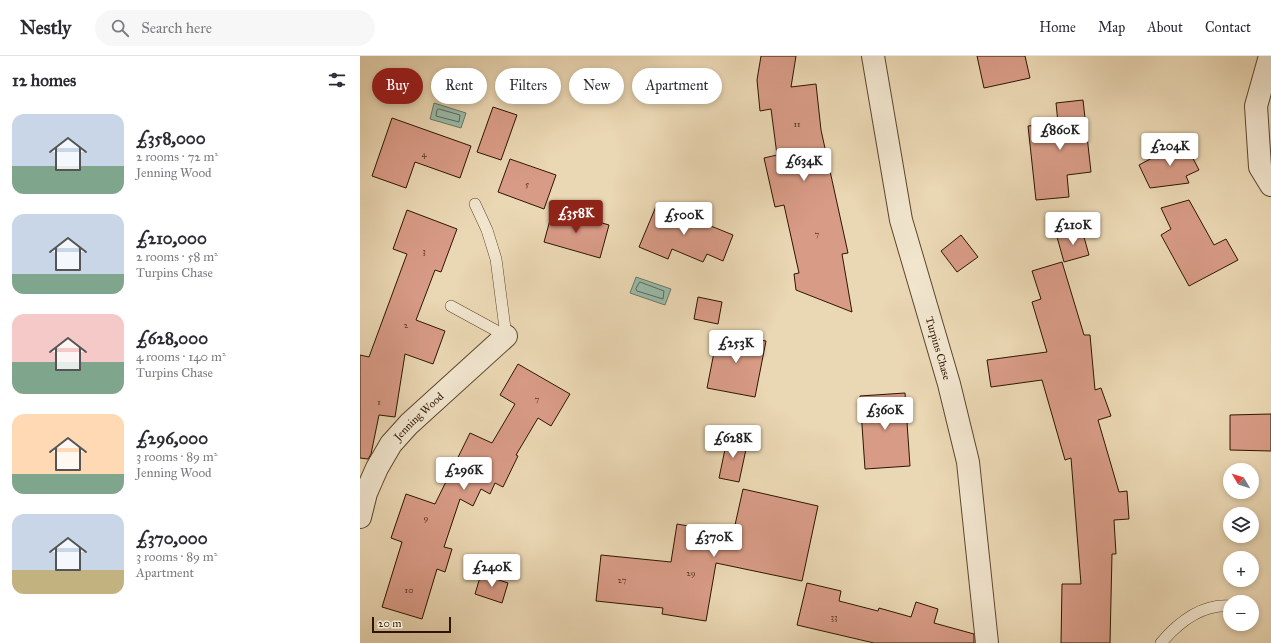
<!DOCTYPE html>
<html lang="en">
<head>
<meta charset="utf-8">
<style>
	:root { --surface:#fff; --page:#f7f7f7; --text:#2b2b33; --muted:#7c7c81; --line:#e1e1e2; --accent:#8f2418 }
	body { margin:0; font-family:"IM FELL Great Primer",serif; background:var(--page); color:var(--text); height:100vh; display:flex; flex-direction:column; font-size:15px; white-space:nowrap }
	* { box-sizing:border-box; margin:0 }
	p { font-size:13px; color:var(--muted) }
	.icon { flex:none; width:22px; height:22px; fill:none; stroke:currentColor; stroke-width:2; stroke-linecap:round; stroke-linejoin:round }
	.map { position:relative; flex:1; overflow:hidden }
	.details { display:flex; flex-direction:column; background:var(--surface); width:360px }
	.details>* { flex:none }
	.banner { position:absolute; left:12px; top:12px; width:380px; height:36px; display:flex; gap:8px }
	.needle { width:26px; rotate:309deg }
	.fabs { position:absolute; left:863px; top:407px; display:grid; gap:8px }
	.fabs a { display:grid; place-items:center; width:36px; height:36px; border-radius:50%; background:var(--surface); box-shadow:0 2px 6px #0003; font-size:20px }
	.scale { position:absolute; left:12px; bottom:10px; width:79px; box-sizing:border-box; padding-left:4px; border:2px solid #2e1500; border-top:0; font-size:11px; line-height:14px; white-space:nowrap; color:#2e1500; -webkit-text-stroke:3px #f1e5ce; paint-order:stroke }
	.price { position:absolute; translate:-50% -34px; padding:0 9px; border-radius:4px; background:#fff; color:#222; font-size:13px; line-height:26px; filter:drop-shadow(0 1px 2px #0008) }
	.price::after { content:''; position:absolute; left:50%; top:24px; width:12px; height:9px; margin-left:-6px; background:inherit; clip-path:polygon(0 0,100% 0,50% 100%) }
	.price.current { background:var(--accent); color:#fff }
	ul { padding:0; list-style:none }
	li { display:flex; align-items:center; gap:12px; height:100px; padding:0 12px }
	li span { display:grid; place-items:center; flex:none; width:112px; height:80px; border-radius:12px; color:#555 }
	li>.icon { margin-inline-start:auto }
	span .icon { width:48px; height:48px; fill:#fffc; stroke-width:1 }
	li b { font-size:17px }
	h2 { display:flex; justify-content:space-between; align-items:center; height:48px; padding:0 12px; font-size:17px }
	.chip { padding:0 14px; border-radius:18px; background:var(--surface); box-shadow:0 2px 6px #0003; font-size:14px; line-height:36px }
	.chip.current { background:var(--accent); color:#fff }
	header { display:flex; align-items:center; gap:24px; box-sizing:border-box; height:56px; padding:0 20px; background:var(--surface); border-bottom:1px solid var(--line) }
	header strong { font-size:19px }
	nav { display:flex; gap:22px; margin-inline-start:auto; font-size:14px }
	.search { width:280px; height:36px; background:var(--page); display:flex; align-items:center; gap:10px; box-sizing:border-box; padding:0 14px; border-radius:22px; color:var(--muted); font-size:15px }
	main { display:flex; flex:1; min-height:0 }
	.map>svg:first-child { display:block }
	.water { fill:#98baa9; stroke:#6e7865 }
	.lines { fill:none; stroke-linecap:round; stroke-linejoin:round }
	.shore { stroke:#636854; stroke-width:1 }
	.building { fill:#d89b86; stroke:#2e1500 }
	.lane-casing { stroke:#5d462d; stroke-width:12 }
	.street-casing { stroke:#5d462d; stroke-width:24 }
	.lane { stroke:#f1e5ce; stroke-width:11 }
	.street { stroke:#f1e5ce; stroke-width:22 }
	.labels { text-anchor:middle; stroke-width:4; stroke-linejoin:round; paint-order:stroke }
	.number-label { font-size:9px; fill:#583622 }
	.street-label { font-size:11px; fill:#2e1500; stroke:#f1e5ce }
</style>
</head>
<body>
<header>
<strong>Nestly</strong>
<div class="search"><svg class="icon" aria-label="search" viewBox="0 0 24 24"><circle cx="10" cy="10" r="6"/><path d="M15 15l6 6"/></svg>Search here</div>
<nav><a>Home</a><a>Map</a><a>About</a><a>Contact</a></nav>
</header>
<main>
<section class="details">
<h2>12 homes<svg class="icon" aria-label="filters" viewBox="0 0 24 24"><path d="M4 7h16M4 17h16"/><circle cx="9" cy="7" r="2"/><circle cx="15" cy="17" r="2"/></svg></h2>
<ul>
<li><span style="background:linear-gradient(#c9d6e8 65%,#7fa58c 0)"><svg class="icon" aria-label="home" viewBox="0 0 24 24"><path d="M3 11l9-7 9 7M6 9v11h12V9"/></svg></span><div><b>£358,000</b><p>2 rooms · 72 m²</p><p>Jenning Wood</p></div></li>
<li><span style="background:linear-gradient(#c9d6e8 75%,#7fa58c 0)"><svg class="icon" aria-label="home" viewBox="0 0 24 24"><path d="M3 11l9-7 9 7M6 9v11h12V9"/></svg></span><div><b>£210,000</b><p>2 rooms · 58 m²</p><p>Turpins Chase</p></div></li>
<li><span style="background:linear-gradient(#f6c9c9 60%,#7fa58c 0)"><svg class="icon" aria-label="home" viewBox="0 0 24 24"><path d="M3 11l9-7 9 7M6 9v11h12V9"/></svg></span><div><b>£628,000</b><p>4 rooms · 140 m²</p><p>Turpins Chase</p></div></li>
<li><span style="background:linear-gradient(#ffd9b3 75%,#7fa58c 0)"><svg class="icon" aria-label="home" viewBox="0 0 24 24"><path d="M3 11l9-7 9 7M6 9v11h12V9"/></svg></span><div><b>£296,000</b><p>3 rooms · 89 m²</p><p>Jenning Wood</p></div></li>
<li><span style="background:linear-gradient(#c9d6e8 70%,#c2b280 0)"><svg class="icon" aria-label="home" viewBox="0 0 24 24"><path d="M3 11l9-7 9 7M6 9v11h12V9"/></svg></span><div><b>£370,000</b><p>3 rooms · 89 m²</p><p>Apartment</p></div></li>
</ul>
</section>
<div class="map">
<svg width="911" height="587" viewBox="0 0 911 587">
	<rect width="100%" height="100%" fill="#ead7b3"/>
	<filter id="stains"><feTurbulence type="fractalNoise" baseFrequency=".005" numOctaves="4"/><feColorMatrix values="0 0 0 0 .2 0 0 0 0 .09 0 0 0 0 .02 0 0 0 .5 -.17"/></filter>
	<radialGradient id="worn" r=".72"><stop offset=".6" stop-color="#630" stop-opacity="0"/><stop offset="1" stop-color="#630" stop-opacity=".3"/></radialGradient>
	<g class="water">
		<path d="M74 47 106 57 101 72 70 63Z"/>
		<path d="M276 221 311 233 305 249 270 237Z"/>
	</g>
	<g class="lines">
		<g class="shore">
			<path d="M79 53 100 59 99 66 76 60 77 54Z"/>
			<path d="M280 226 304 235 303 243 277 235 276 233Z"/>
		</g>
	</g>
	<g class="building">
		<path d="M401 0H436L431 31 456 28 461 74 488 197 482 198 492 256 436 234 434 218 439 217 424 149 415 151 404 102 417 99 411 53 400 55 397 24Z"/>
		<path d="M617 0H665L670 22 624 32Z"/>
		<path d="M723 44 731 116 707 119 709 141 676 144 668 70 698 67 696 47Z"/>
		<path d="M133 51 157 59 141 104 117 96Z"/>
		<path d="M32 62 111 90 100 122 55 106 46 132 12 120Z"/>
		<path d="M824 85 839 114 826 120 829 127 790 132 779 109Z"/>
		<path d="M150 103 196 119 184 153 138 136Z"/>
		<path d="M829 144 854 189 866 183 878 204 829 230 801 179 811 173 801 152Z"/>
		<path d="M297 148 373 179 363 205 347 198 343 206 312 193 308 203 279 191Z"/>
		<path d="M193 153 249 169 240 202 184 186Z"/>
		<path d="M47 154 97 173 81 216 75 214 56 264 85 275 73 308 45 298 35 361 19 359 11 398 8 403 0 402V299L9 301 47 198 33 193Z"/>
		<path d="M722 174 729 199 704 206 697 181Z"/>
		<path d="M601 179 618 201 597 216 581 195Z"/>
		<path d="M702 206 724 279H730L735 334 741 332 751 360 738 364 759 436 767 435 769 463 754 464 756 498H752L750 587H701L702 528H721L711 402 705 404 682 324 631 331 627 304 687 296 672 246 681 243 672 215Z"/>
		<path d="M338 241 362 246 358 268 334 263Z"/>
		<path d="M358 276 406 285 395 341 347 332Z"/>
		<path d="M158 308 210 338 191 370 178 362 156 399 158 400 143 431 135 427 130 438 121 433 113 450 100 443 84 491 92 493 85 516 77 513 62 563 22 551 42 486 31 482 46 438 75 448 110 377 132 387 155 348 140 339Z"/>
		<path d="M545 337 550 410 505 413 500 340Z"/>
		<path d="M911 358V395L870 394V359Z"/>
		<path d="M368 379 388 384 379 426 359 422Z"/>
		<path d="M383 433 458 450 442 525 356 507 346 565 302 558 303 552 236 545 241 499 311 506 317 468 373 478Z"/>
		<path d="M121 518 148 527 142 547 115 538Z"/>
		<path d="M447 527 481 535 479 545 518 555 519 552 551 561 556 546 578 553 574 567 614 578V587H514L437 569Z"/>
	</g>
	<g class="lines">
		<defs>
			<g id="lane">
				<path d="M115 148 127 174 136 203 146 280"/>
				<path d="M91 250 146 280"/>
				<path d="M801 587C818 567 842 548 870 550"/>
			</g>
			<g id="street">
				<path id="s1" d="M513 0 541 164 589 328 608 406 627 587"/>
				<path d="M910 0 896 50 900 111 911 129"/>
				<path id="s2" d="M0 461 6 437 17 412 31 388 49 368 146 280"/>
			</g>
		</defs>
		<use href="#lane" class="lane-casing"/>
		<use href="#street" class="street-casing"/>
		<use href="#lane" class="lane"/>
		<use href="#street" class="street"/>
	</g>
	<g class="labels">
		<g class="number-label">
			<text x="437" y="71">11</text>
			<text x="64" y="101">4</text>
			<text x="167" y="131">5</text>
			<text x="457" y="181">7</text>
			<text x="64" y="198">3</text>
			<text x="46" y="272">2</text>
			<text x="177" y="346">7</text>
			<text x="19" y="349">1</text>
			<text x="66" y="465">9</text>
			<text x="331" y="520">29</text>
			<text x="262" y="527">27</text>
			<text x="49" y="537">10</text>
			<text x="474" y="564">33</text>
		</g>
		<g class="street-label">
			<text dy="4" stroke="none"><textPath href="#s1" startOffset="300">Turpins Chase</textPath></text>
			<text dy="4" stroke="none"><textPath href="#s2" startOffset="119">Jenning Wood</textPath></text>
		</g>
	</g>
	<rect width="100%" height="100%" filter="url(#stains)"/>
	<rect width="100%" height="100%" fill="url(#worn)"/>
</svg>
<div class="fabs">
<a><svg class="needle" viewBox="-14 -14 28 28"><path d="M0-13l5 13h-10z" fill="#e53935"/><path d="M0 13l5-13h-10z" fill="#7c7c81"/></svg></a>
<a><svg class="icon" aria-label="layers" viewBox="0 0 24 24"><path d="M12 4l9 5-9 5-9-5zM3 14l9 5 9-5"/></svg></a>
<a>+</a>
<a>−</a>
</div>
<div class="scale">20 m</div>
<b class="price" style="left:700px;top:95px">£860K</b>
<b class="price" style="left:810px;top:111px">£204K</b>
<b class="price" style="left:444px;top:126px">£634K</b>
<b class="price current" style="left:216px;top:178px">£358K</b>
<b class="price" style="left:324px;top:180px">£500K</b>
<b class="price" style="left:713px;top:190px">£210K</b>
<b class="price" style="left:376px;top:308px">£253K</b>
<b class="price" style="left:525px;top:375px">£360K</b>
<b class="price" style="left:373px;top:403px">£628K</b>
<b class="price" style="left:104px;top:435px">£296K</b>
<b class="price" style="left:354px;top:502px">£370K</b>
<b class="price" style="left:132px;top:532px">£240K</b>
<div class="banner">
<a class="chip current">Buy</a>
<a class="chip">Rent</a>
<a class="chip">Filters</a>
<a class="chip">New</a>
<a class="chip">Apartment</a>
</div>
</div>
</main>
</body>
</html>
